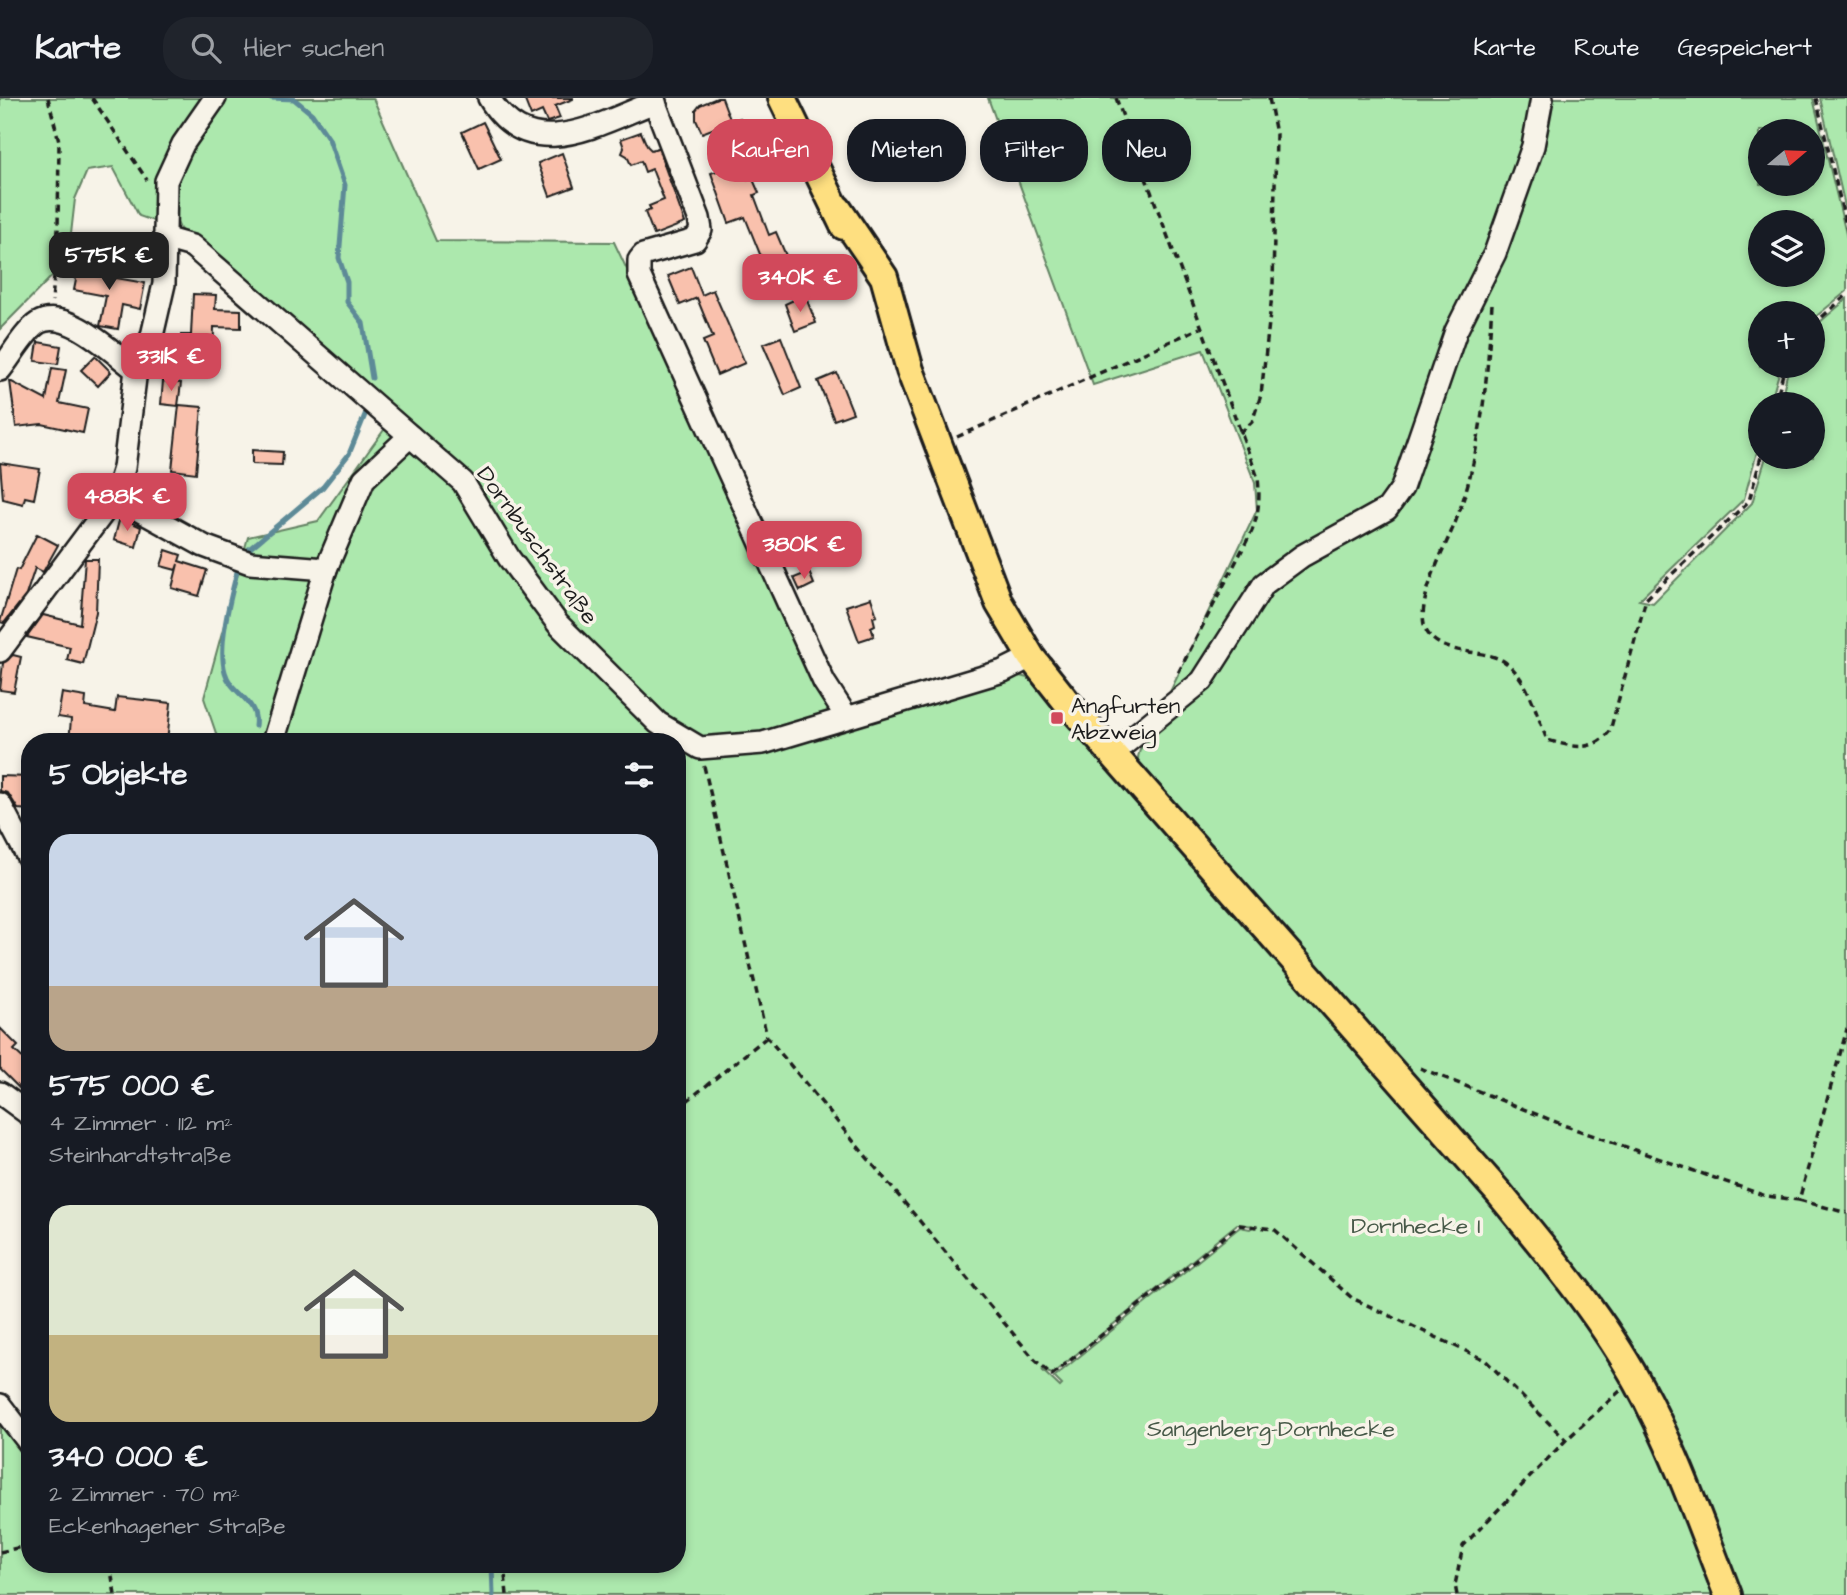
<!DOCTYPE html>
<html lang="de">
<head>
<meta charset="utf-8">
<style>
	:root { --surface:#171b24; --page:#20242c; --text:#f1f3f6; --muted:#9ea1a6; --line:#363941; --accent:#d1495b }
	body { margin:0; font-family:"Architects Daughter",sans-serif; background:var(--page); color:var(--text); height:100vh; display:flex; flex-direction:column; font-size:26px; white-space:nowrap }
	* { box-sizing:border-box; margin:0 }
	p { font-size:23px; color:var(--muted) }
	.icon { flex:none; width:38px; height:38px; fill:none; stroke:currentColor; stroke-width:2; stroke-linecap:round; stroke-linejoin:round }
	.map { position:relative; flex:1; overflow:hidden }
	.panel { position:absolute; left:21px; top:635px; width:665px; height:840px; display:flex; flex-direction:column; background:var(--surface); border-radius:28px; box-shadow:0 4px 10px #0003 }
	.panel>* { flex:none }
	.guide { position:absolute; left:707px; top:21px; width:665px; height:63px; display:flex; gap:14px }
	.needle { width:46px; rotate:71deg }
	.fabs { position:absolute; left:1748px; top:21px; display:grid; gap:14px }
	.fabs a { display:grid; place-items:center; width:77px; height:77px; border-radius:50%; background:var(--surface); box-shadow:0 4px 10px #0003; font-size:35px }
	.price { position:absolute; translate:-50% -60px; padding:0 16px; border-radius:14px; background:var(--accent); color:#fff; font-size:23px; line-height:46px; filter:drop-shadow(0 2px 4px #0008) }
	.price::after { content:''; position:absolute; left:50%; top:42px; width:21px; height:16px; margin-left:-10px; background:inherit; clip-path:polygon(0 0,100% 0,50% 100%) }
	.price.active { background:#222; color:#fff }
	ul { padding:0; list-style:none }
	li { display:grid; align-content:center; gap:14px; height:371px; padding:0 28px }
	li span { display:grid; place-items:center; height:217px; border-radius:21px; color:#555 }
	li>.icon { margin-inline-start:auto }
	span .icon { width:126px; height:126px; fill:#fffc; stroke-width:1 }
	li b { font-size:30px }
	h2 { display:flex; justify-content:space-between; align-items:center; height:84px; padding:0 28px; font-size:30px }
	.tag { padding:0 24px; border-radius:28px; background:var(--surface); box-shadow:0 4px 10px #0003; font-size:24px; line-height:63px }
	.tag.active { background:var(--accent); color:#fff }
	header { display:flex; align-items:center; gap:42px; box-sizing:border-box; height:98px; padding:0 35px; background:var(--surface); border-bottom:2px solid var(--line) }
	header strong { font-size:33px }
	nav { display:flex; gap:38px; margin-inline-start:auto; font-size:24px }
	.search { width:490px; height:63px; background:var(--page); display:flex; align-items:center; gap:18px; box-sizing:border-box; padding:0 24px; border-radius:28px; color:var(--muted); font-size:26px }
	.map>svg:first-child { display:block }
	.green { fill:#ace8ad; stroke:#648264; stroke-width:2; fill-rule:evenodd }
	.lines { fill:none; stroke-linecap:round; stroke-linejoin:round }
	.stream { stroke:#5d8a97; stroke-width:5 }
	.building { fill:#f9c1ad; stroke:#1c1c1c; stroke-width:2 }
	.minor-casing { stroke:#1c1c1c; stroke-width:26 }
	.major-casing { stroke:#1c1c1c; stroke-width:32 }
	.path { stroke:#1c1c1c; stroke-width:3.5; stroke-dasharray:7 5; stroke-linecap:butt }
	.minor { stroke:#f7f3e8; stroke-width:21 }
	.major { stroke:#fedf80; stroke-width:26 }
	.poi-dot { fill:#d1495b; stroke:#f7f3e8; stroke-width:2.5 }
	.labels { text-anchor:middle; stroke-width:7; stroke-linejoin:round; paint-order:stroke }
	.street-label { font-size:23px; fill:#1c1c1c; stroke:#f7f3e8 }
	.poi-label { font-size:23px; fill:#1c1c1c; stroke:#f7f3e8; text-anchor:start }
	.park-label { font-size:23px; fill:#475948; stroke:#f7f3e8 }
</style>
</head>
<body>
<header>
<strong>Karte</strong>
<div class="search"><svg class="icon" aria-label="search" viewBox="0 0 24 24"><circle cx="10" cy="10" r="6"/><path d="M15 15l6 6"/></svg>Hier suchen</div>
<nav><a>Karte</a><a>Route</a><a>Gespeichert</a></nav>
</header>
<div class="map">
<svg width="1847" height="1497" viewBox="0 0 1847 1497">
	<rect width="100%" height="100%" fill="#f7f3e8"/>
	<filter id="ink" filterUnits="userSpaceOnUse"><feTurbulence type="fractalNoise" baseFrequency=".0143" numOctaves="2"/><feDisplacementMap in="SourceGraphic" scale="14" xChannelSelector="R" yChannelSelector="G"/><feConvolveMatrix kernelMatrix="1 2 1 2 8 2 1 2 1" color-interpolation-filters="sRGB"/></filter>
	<g filter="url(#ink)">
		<g class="green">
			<path d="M0 0H205L159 125 139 118 113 69 87 73 75 101 68 162 0 231Z"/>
			<path d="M227 0H373L436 143 614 144 828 599 830 614 763 634 673 644H219L204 600 248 439 318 423 394 318 180 131C178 125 173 118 172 111 164 71 206 30 227 0Z"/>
			<path d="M988 0H1813L1847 140V193L1813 221V215H1760V268H1781L1770 306H1760V343L1744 401 1639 502 1653 505 1752 405 1766 359H1813V306H1780L1789 268H1813V230L1847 201V1497H1737L1660 1307 1138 667C1135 642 1164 624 1180 607L1170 594 1257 412 1255 385 1203 252 1093 287ZM1760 33H1813V86H1760ZM1760 124H1813V177H1760Z"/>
			<path d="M1820 0H1847V117Z"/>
			<path d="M1016 577 1035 582 1557 1179 1644 1315 1719 1497H0V1317L30 1357V1466H677V645L713 657ZM1237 1126 1254 1128 1250 1131 1240 1129 1054 1279 1062 1287 1060 1289 1042 1272 1052 1276Z"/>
		</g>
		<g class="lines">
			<g class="stream">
				<path d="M271 0 294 1 312 16 329 41 345 87 339 160 347 184V204L363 225 372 280"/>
				<path d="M242 457 323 389 349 356 367 312"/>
				<path d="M239 466C232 494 217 546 225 574 231 597 259 601 255 628"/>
				<path d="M492 1466 493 1497"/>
			</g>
		</g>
		<g class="building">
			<path d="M524 0H573V1L555 8 560 20 547 24 542 13 531 18Z"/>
			<path d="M717 0H722L731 24 740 20 747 41 730 47 722 27 702 35 696 22V12L700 7Z"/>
			<path d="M483 24 501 61 479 71 462 34Z"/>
			<path d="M641 34 647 48 651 52 658 50 685 125 654 137 645 114 651 112 649 108 664 102 652 71 645 74 641 63 631 67 627 58 622 55 624 50 621 41Z"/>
			<path d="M562 55 574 89 550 98 538 65Z"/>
			<path d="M741 64 748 81 752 79 759 95 754 97 769 137 776 134 790 167 772 175 768 176 745 119 729 125 711 75Z"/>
			<path d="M79 164 101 169 99 177 145 185 140 211 122 207 118 231 100 228 106 198 74 192 76 182 72 177 77 173Z"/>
			<path d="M691 169 702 197 713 192 745 265 717 277 703 243 713 239 697 200 680 207 668 178Z"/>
			<path d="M193 196 216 197 215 211 241 212V230L214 229 213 263 202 262 198 266 181 247V237H191Z"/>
			<path d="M798 200 800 203 806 200 816 225 795 233 785 206Z"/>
			<path d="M781 239 801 290 785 297 763 246Z"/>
			<path d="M38 244 61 248 58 266 35 263Z"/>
			<path d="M95 258 111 274 98 288 81 272Z"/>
			<path d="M52 270 66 272 59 305 88 311 83 335 42 326 16 329 10 283 46 302Z"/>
			<path d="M837 275 853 315 834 322 818 283Z"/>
			<path d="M163 283 181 285 178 308 161 306Z"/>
			<path d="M179 307 202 309 196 375 172 372Z"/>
			<path d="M252 352 283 354 282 367 252 366Z"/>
			<path d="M0 365 40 371 34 401 25 399 23 406 3 401Z"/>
			<path d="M164 391 180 401 171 415 155 405Z"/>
			<path d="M120 419 141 429 136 449 114 442Z"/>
			<path d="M37 436 58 447 43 474 35 470 26 497 4 525 0 524 16 471 19 472Z"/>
			<path d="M166 452 181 457 179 463 207 472 199 498 172 490 178 466 176 472 161 468Z"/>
			<path d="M85 461H98L96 514 83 566 67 562 70 549 27 539 43 517 80 526Z"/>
			<path d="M809 474 814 486 800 493 794 480Z"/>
			<path d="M871 500 877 518 873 519 875 527 871 529 874 538 859 543 846 508Z"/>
			<path d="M13 557 21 559 14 594 0 592 3 565Z"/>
			<path d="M62 595 86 599 85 609 115 614 117 599 171 605 167 644H69L71 621 58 619Z"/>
			<path d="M0 678 30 679V712L18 711 8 695 0 693Z"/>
			<path d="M0 930 18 948 14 952 30 967V1001L0 971Z"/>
		</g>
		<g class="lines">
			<defs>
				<g id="minor">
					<path d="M489 0C530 69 599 25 655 4"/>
					<path d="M653 0 699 120 701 132 695 142 643 157 639 162V177L824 584 846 618"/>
					<path d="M164 140 192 148 463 384 509 460 558 526 658 625 700 650 763 645 1003 573 1031 559"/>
					<path d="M0 272C11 259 24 234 38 225 66 208 114 256 136 272"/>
					<path d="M115 399 204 448 250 465 326 471"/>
					<path d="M0 553 115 399 124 370 136 272 152 238 164 186 166 83 183 46 215 0"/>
					<path d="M273 644 326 471 364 381 410 338"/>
					<path d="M1112 656 1202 583 1264 486 1302 458 1387 411 1402 390 1456 233 1495 155 1533 48 1542 0"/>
					<path d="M0 706 30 763"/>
					<path d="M0 995 30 1017"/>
					<path d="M0 1307 30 1346"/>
				</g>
				<g id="major">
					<path d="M782 0 844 128"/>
					<path d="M838 111 884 179 910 272 999 505 1031 559 1066 603 1499 1095C1548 1155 1600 1216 1638 1285 1675 1352 1700 1425 1728 1497"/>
				</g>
			</defs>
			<use href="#minor" class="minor-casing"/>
			<use href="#major" class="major-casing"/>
			<g class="path">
				<path d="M48 0 59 43 58 132 52 203"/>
				<path d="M92 0 147 82"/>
				<path d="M1116 0 1258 380C1260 400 1259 414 1252 433L1176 579"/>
				<path d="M1816 0 1847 131"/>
				<path d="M1492 206C1487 279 1482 356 1455 425 1445 450 1412 510 1427 534 1444 560 1482 549 1505 564 1529 582 1536 615 1547 642 1573 649 1592 655 1610 633L1646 501 1749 403 1761 359"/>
				<path d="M1813 227 1847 197"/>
				<path d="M1775 306 1785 268"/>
				<path d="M1240 335 1252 324 1261 297 1273 188 1276 36 1269 0"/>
				<path d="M957 339 1200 230"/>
				<path d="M704 668 767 939 1035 1262 1052 1277 1239 1127 1274 1131 1352 1200 1485 1262 1566 1342"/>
				<path d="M1420 970 1566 1028 1766 1098 1799 1102 1847 931"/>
				<path d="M677 1011 767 939"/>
				<path d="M1799 1102 1847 1115"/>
				<path d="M0 1454 30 1447"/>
				<path d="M110 1466 115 1497"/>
				<path d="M504 1466 507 1497"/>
				<path d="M1457 1497 1455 1487 1463 1448 1566 1342 1620 1293"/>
			</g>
			<use href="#minor" class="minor"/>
			<use href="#major" class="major"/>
		</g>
	</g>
	<rect class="poi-dot" x="1050" y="613" width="14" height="14" rx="3.5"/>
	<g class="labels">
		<g class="street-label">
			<text transform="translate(538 447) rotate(54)" y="8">Dornbuschstraße</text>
		</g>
		<g class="poi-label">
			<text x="1071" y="615">Angfurten<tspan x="1071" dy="26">Abzweig</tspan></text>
		</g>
		<g class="park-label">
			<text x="1416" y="1135">Dornhecke I</text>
			<text x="1271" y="1338">Sangenberg-Dornhecke</text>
		</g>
	</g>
</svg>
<div class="fabs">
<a><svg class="needle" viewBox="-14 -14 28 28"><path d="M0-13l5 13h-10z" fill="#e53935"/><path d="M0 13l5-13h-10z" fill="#9ea1a6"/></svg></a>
<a><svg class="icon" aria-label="layers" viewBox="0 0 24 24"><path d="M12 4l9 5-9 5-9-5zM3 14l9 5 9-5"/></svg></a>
<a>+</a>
<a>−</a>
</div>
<b class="price active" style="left:109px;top:194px">575K €</b>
<b class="price" style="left:800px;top:216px">340K €</b>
<b class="price" style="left:171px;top:295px">331K €</b>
<b class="price" style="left:127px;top:435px">488K €</b>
<b class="price" style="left:804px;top:483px">380K €</b>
<div class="guide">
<a class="tag active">Kaufen</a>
<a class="tag">Mieten</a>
<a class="tag">Filter</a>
<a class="tag">Neu</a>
</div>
<section class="panel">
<h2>5 Objekte<svg class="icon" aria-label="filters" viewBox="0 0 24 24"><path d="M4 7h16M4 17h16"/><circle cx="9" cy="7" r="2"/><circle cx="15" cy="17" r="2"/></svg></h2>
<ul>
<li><span style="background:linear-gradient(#c9d6e8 70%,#b9a48a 0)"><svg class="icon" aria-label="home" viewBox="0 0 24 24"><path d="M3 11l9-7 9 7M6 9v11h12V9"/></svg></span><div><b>575 000 €</b><p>4 Zimmer · 112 m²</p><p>Steinhardtstraße</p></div></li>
<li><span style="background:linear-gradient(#dfe7d0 60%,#c2b280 0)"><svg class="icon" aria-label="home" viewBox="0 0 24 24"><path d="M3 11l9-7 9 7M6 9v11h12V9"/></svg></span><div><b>340 000 €</b><p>2 Zimmer · 70 m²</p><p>Eckenhagener Straße</p></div></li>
</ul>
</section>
</div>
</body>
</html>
